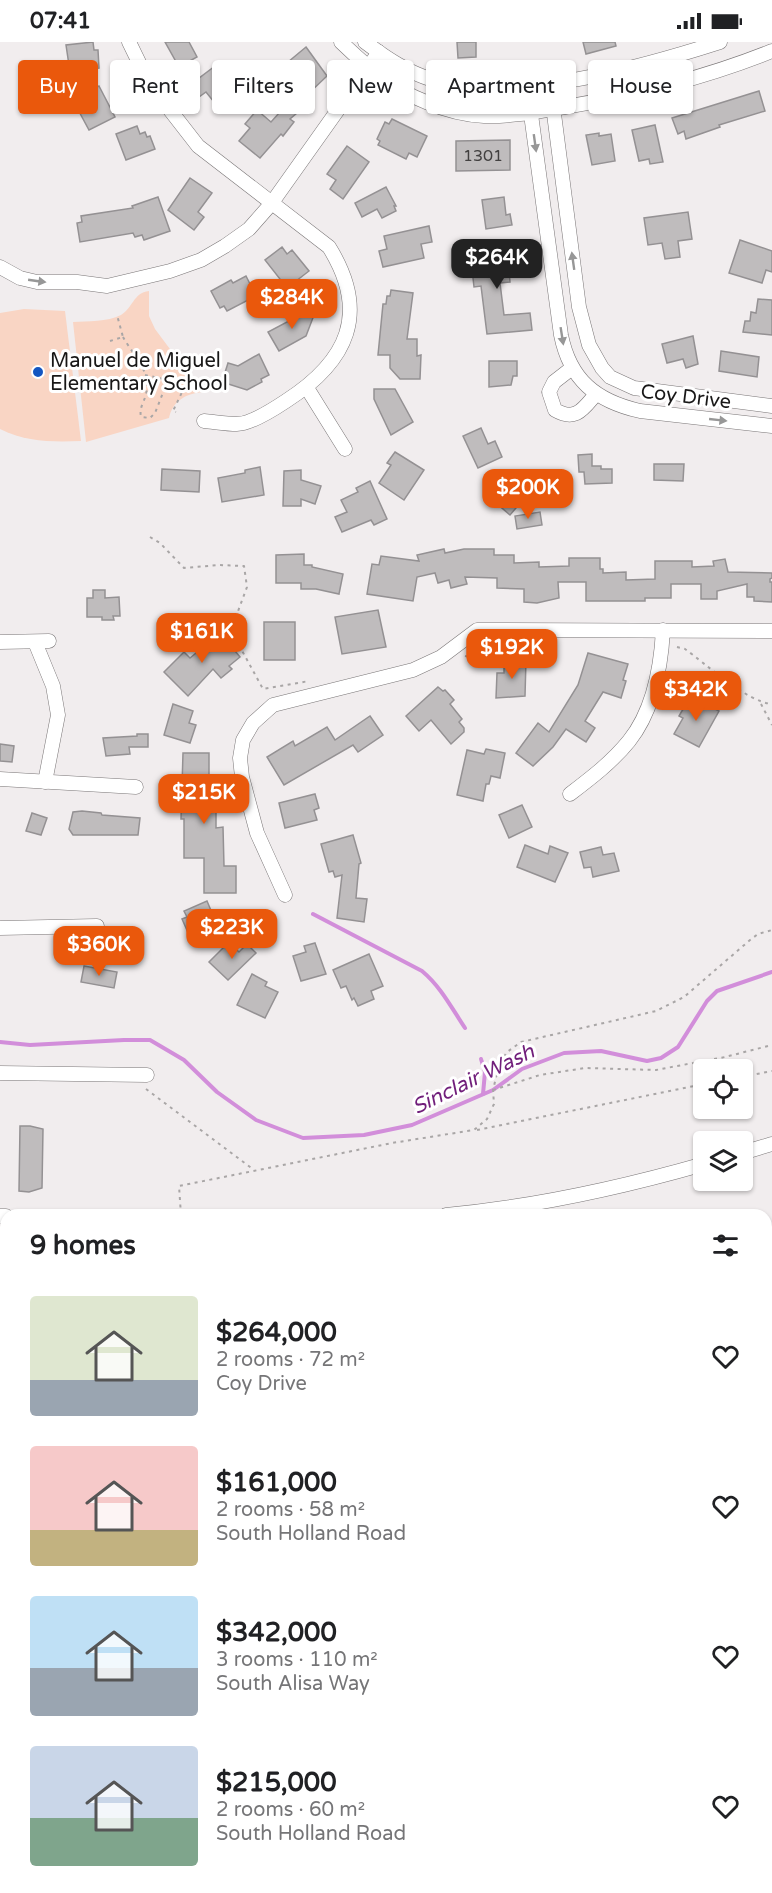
<!DOCTYPE html>
<html lang="en">
<head>
<meta charset="utf-8">
<style>
	:root { --surface:#fff; --page:#f6f6f6; --text:#202124; --muted:#757577; --accent:#ea580c }
	body { margin:0; font-family:"Varela Round",sans-serif; background:var(--page); color:var(--text); height:100vh; display:flex; flex-direction:column; font-size:22px; white-space:nowrap }
	* { box-sizing:border-box; margin:0 }
	p { font-size:20px; color:var(--muted) }
	.icon { flex:none; width:33px; height:33px; fill:none; stroke:currentColor; stroke-width:2; stroke-linecap:round; stroke-linejoin:round }
	.map { position:relative; flex:1; overflow:hidden }
	.side { position:absolute; left:0px; top:1167px; width:772px; height:684px; display:flex; flex-direction:column; background:var(--surface); border-radius:18px 18px 0 0; box-shadow:0 2px 4px #0004 }
	.side>* { flex:none }
	.banner { position:absolute; left:18px; top:18px; width:736px; height:54px; display:flex; gap:12px }
	.controls { position:absolute; left:693px; top:1017px; display:grid; gap:12px }
	.controls a { display:grid; place-items:center; width:60px; height:60px; border-radius:6px; background:var(--surface); box-shadow:0 2px 4px #0004; font-size:30px }
	.price { position:absolute; translate:-50% -51px; padding:0 14px; border-radius:12px; background:var(--accent); color:#fff; font-size:20px; line-height:39px; filter:drop-shadow(0 2px 3px #0008) }
	.price::after { content:''; position:absolute; left:50%; top:36px; width:18px; height:14px; margin-left:-9px; background:inherit; clip-path:polygon(0 0,100% 0,50% 100%) }
	.price.on { background:#222; color:#fff }
	ul { padding:0; list-style:none }
	li { display:flex; align-items:center; gap:18px; height:150px; padding:0 30px }
	li span { display:grid; place-items:center; flex:none; width:168px; height:120px; border-radius:6px; color:#555 }
	li>.icon { margin-inline-start:auto }
	span .icon { width:72px; height:72px; fill:#fffc; stroke-width:1 }
	li b { font-size:26px }
	h2 { display:flex; justify-content:space-between; align-items:center; height:72px; padding:0 30px; font-size:26px }
	.chip { padding:0 21px; border-radius:6px; background:var(--surface); box-shadow:0 2px 4px #0004; font-size:21px; line-height:54px }
	.chip.on { background:var(--accent); color:#fff }
	.status { display:flex; justify-content:space-between; align-items:center; height:42px; padding:0 30px; background:var(--surface); direction:ltr }
	.status svg { height:16px; fill:currentColor }
	.map>svg:first-child { display:block }
	.green { fill:#f9d5c4 }
	.lines { fill:none; stroke-linecap:round; stroke-linejoin:round }
	.stream { stroke:#d28eda; stroke-width:4 }
	.building { fill:#bfbcbd; stroke:#949193; stroke-width:1.5 }
	.minor-casing { stroke:#7a7677; stroke-width:15 }
	.major-casing { stroke:#ae7873; stroke-width:20 }
	.highway-casing { stroke:#ae7873; stroke-width:22 }
	.path { stroke:#a9a6a6; stroke-width:2; stroke-dasharray:3 4.5; stroke-linecap:butt }
	.minor { stroke:#fff; stroke-width:14 }
	.major { stroke:#ffcec9; stroke-width:18 }
	.highway { stroke:#ffada5; stroke-width:21 }
	.oneway { fill:#979797 }
	.poi-dot { fill:#1456c1; stroke:#fff; stroke-width:2 }
	.labels { text-anchor:middle; stroke-width:6; stroke-linejoin:round; paint-order:stroke }
	.number-label { font-size:16px; fill:#424040 }
	.poi-label { font-size:20px; fill:#181717; stroke:#fff; text-anchor:start }
	.street-label { font-size:20px; fill:#181717; stroke:#fff }
	.water-label { font-size:21px; font-style:italic; fill:#711f7b; stroke:#fff }
</style>
</head>
<body>
<div class="status"><b>07:41</b><svg viewBox="0 0 49 12"><path d="M0 12V9h3v3zM5 12V6h3v6zM10 12V3h3v9zM15 12V0h3v12zM26 1h20v11H26zM47 4h2v5h-2z"/></svg></div>
<div class="map">
<svg width="772" height="1851" viewBox="0 0 772 1851">
	<rect width="100%" height="100%" fill="#f1edee"/>
	<g class="green">
		<path d="M149 249V274L155 287 202 350C185 352 173 359 169 376L86 400 73 280C88 279 107 280 121 273 133 266 133 251 149 249Z"/>
		<path d="M24 267 65 269 81 399C52 400 26 400 0 387V271Z"/>
	</g>
	<g class="lines">
		<g class="stream">
			<path d="M313 872 422 929C441 945 451 965 465 986"/>
			<path d="M0 1000 30 1003 124 998H150L184 1018 217 1050 256 1078 303 1096 364 1093 412 1083 493 1048 522 1027 564 1011 601 1009 647 1019 661 1016 678 1005 707 959 717 949 772 930"/>
			<path d="M481 1017 485 1030 483 1052"/>
		</g>
	</g>
	<g class="building">
		<path d="M93 0 94 8H98L99 26 70 30 66 3Z"/>
		<path d="M165 0H189L197 15 179 25Z"/>
		<path d="M457 0H476V15L458 16Z"/>
		<path d="M583 0H615L616 4 586 12Z"/>
		<path d="M306 5 327 34 306 54 282 25Z"/>
		<path d="M219 21 238 49 218 65 206 50 199 55 190 43Z"/>
		<path d="M99 44 115 75 89 88 75 62 87 55 85 51Z"/>
		<path d="M299 47 310 60 290 77 294 80 283 94 281 92 260 116 239 99 250 86 245 82 257 68 271 80 289 60 287 57Z"/>
		<path d="M759 49 765 69 719 83 720 85 686 97 684 89 678 92 672 76Z"/>
		<path d="M392 77 427 94 417 115 409 111 406 117 378 103 380 99 377 97 385 80 389 82Z"/>
		<path d="M655 83 663 120 650 122 649 117 639 119 632 88Z"/>
		<path d="M137 84 140 92 145 90 147 95 150 94 155 107 126 118 116 92Z"/>
		<path d="M599 91V94L611 92 615 119 592 123 586 93Z"/>
		<path d="M510 98V128L456 129V99Z"/>
		<path d="M347 104 369 120 343 157 330 147 336 138 327 132Z"/>
		<path d="M190 136 212 151 198 170 204 175 194 188 168 168Z"/>
		<path d="M386 145 396 164H394L396 169 382 176 377 167 362 175 355 161Z"/>
		<path d="M158 155 170 189 144 198 142 193 135 195 133 191 80 200 77 181 82 180 81 174 133 166 132 164Z"/>
		<path d="M504 155 506 173 510 172 512 183 486 187 482 158Z"/>
		<path d="M688 170 692 197 678 199 680 215 665 217 662 201 648 203 644 176Z"/>
		<path d="M429 184 432 200 421 202 424 216 383 225 379 209 387 207 384 194Z"/>
		<path d="M740 198 772 209V230L766 228 762 241 729 231Z"/>
		<path d="M282 205 287 212 292 208 309 229 287 246 265 218Z"/>
		<path d="M520 209 523 228 509 229 510 240 500 241 504 273 530 271 532 288 487 292 481 244 474 245 472 227 463 229 461 217Z"/>
		<path d="M246 234 256 254 227 269 224 264 220 266 211 249 231 238 233 241Z"/>
		<path d="M391 248 413 251 407 297H417V314L421 313 420 337H400L390 326V313H378L383 262H386L387 254H390Z"/>
		<path d="M758 257 772 258V293L743 290 745 279H750L751 270 756 271Z"/>
		<path d="M292 267 314 273 306 294 279 309 268 290 289 279Z"/>
		<path d="M693 294 698 322 686 326 683 317 667 321 662 302Z"/>
		<path d="M721 309 759 315 757 335 719 329Z"/>
		<path d="M259 312 269 333 261 337 262 340 247 348 222 340 228 321 238 324Z"/>
		<path d="M489 319H517V334H513L511 343 489 345Z"/>
		<path d="M374 347H395L413 380 391 393 374 357Z"/>
		<path d="M481 386 488 402 495 399 502 415 478 426 463 394Z"/>
		<path d="M395 410 424 428 404 458 379 441 391 423 387 421Z"/>
		<path d="M592 412V424H601V427H612V441L585 442 584 430H579L578 413Z"/>
		<path d="M654 422H684L683 439 654 438Z"/>
		<path d="M260 425 264 453 222 460 218 436 245 431V428Z"/>
		<path d="M162 427 200 429 199 450 161 448Z"/>
		<path d="M301 428V438L321 444 315 462 301 457V464H283L284 429Z"/>
		<path d="M512 428 533 446 510 473 489 455Z"/>
		<path d="M370 439 387 477 374 483 371 478 342 490 335 475 347 470 341 458 358 450 356 446Z"/>
		<path d="M540 470 542 483 517 487 515 474Z"/>
		<path d="M444 507 445 511 464 507H494V513H514V521L539 520V525L569 524V516H600V527H603V531L626 530V538L655 537V519H692V525L714 524 713 519 725 517 728 530 772 531V536L770 537V540H772V560L754 559V555H747V542L717 549V557H701V542H671V556H645V559H586V540H558L559 556 537 561 524 560V547L497 546V536L465 535 467 542 451 546 449 538 438 541 435 531 417 535 413 559 367 552 372 522 379 523 381 514 419 519 417 513Z"/>
		<path d="M304 512V523H312V525L343 532 339 552 316 547H301V541H276V513Z"/>
		<path d="M93 548H105V556L119 555 120 574H113L114 578H102V575H87V556H93Z"/>
		<path d="M378 568 386 605 342 612 335 575Z"/>
		<rect x="264" y="580" width="31" height="38"/>
		<path d="M220 591 240 615 229 624 232 627 221 636 213 627 188 654 164 630 184 610 190 616Z"/>
		<path d="M588 611 628 622 623 638 626 639 621 656 603 650 585 679 595 686 586 700 566 687 553 705 533 724 516 711 538 681 549 690 578 643Z"/>
		<path d="M511 618H526L525 654 496 656 497 631H504V625H511Z"/>
		<path d="M438 645 443 649 445 648 454 658 450 662 462 677 459 680 464 686V690L451 702 431 678 419 689 406 674Z"/>
		<path d="M689 657 694 661 696 657 719 669 699 705 674 692 683 676 679 674Z"/>
		<path d="M173 662 193 669 189 681 196 683 190 701 164 693Z"/>
		<path d="M370 674 383 693 358 710 353 703 284 743 267 715 293 699 295 704 327 685 335 698Z"/>
		<path d="M137 692H148V705H129L130 712 106 714 103 696 137 694Z"/>
		<path d="M0 702 14 704 12 720 0 719Z"/>
		<path d="M486 707 505 711 500 736 491 734 489 742H486L483 759 457 753 467 708 484 712Z"/>
		<path d="M183 711H209V749H216V786L223 785 224 824H236V851H204V816H184V777H181Z"/>
		<path d="M315 752 319 766 314 768 317 778 285 786 279 761Z"/>
		<path d="M522 763 532 785 509 796 499 773Z"/>
		<path d="M82 769 101 771 102 773 140 776 138 793H73L69 787 73 770Z"/>
		<path d="M32 771 47 776 41 793 26 789Z"/>
		<path d="M353 793 361 821 359 822 356 856 367 857 364 880 337 876 342 833 335 835 333 829 329 830 321 802Z"/>
		<path d="M525 803 548 812 550 804 568 811 555 840 517 825Z"/>
		<path d="M601 805 603 813 614 811 619 829 593 835 591 825 584 826 580 810Z"/>
		<path d="M207 859 215 878 218 876 224 889 193 902 182 877 187 875 184 869Z"/>
		<path d="M229 900 239 910 247 902 256 911 228 938 209 920Z"/>
		<path d="M315 901 326 932 301 939 293 914 306 910 304 904Z"/>
		<path d="M66 907 84 908 83 921 64 919Z"/>
		<path d="M369 912 383 944 371 949 374 957 358 964 354 956 352 958 346 944 341 946 333 928Z"/>
		<path d="M84 924 117 930 114 946 81 940Z"/>
		<path d="M252 932 267 940 265 944 278 950 265 976 237 963Z"/>
		<path d="M20 1084H30L43 1087 42 1146 29 1150 19 1149Z"/>
	</g>
	<g class="lines">
		<defs>
			<g id="minor">
				<path d="M129 0 149 41 198 104 329 205C370 271 348 319 286 359 274 367 251 382 237 382 226 382 215 380 204 379"/>
				<path d="M341 0C367 25 392 47 426 60 443 67 465 73 484 74 511 75 539 69 565 65 636 53 705 36 772 9"/>
				<path d="M365 0C386 16 407 30 433 38 512 62 642 25 720 0"/>
				<path d="M550 41 579 265 589 303 602 326 610 335 634 346 772 364"/>
				<path d="M527 43 561 293C570 338 596 359 640 369L772 384"/>
				<path d="M0 225 20 236 37 240H77L107 244 170 229 201 218 225 204 249 187 271 162 379 10"/>
				<path d="M572 326 554 340 549 350 555 368C576 380 583 367 596 352"/>
				<path d="M307 346 345 407"/>
				<path d="M0 600 49 599"/>
				<path d="M35 600 53 644 58 673 45 740"/>
				<path d="M0 737 136 745"/>
				<path d="M570 752C591 736 612 720 629 699 653 669 661 626 663 588"/>
				<path d="M285 853 257 791 242 735 240 716 243 698 253 681 273 663 413 628 441 615 477 588 772 589"/>
				<path d="M0 886 97 884"/>
				<path d="M0 1031 147 1033"/>
				<path d="M742 1111 772 1102"/>
				<path d="M446 1173C532 1165 620 1146 704 1122"/>
				<path d="M0 1174H6"/>
			</g>
			<g id="major">
				<path d="M766 1356 772 1350"/>
				<path d="M373 1851 376 1845"/>
			</g>
			<g id="highway">
				<path d="M766 1669 772 1661"/>
				<path d="M766 1762 772 1754"/>
				<path d="M648 1851 652 1845"/>
				<path d="M709 1851 712 1845"/>
			</g>
		</defs>
		<use href="#minor" class="minor-casing"/>
		<use href="#major" class="major-casing"/>
		<use href="#highway" class="highway-casing"/>
		<g class="path">
			<path d="M123 295C133 313 152 330 146 352 144 361 139 365 141 375L150 376 155 371 168 338"/>
			<path d="M110 299 123 295 117 273"/>
			<path d="M145 333 168 338 183 348 173 369 176 370"/>
			<path d="M150 495 160 501 184 526 219 523 244 524 247 545 237 572 240 605 263 647 309 639"/>
			<path d="M677 605 685 607C706 622 747 660 772 662"/>
			<path d="M465 614C485 619 492 608 510 603"/>
			<path d="M761 662 772 683"/>
			<path d="M742 1035 772 1029"/>
			<path d="M146 1047 254 1128"/>
			<path d="M493 1048 540 1033 585 1026 656 1028 725 1015 772 1003"/>
			<path d="M477 1088 704 1042"/>
			<path d="M181 1173 179 1144 392 1101 474 1088 487 1077 494 1062 493 1048 499 1023 507 1010 521 1000 656 969 684 955 750 898 758 892 772 888"/>
			<path d="M766 1222 772 1217"/>
			<path d="M0 1349 6 1350"/>
			<path d="M0 1503 6 1498"/>
			<path d="M0 1716 6 1713"/>
			<path d="M248 1851 250 1845"/>
		</g>
		<use href="#minor" class="minor"/>
		<use href="#major" class="major"/>
		<use href="#highway" class="highway"/>
	</g>
	<defs><path id="oneway-solid" d="M-6-.8H1V-3.2L6.5 0L1 3.2V.8H-6Z" transform="scale(1.5)"/></defs>
	<g class="oneway">
		<use href="#oneway-solid" transform="translate(535 101) rotate(82)"/>
		<use href="#oneway-solid" transform="translate(573 219) rotate(-98)"/>
		<use href="#oneway-solid" transform="translate(37 239) rotate(8)"/>
		<use href="#oneway-solid" transform="translate(562 294) rotate(81)"/>
		<use href="#oneway-solid" transform="translate(718 378) rotate(6)"/>
	</g>
	<circle class="poi-dot" cx="38" cy="330" r="6"/>
	<g class="labels">
		<g class="number-label">
			<text x="483" y="119">1301</text>
		</g>
		<g class="poi-label">
			<text x="50" y="325">Manuel de Miguel<tspan x="50" dy="23">Elementary School</tspan></text>
		</g>
		<g class="street-label">
			<text transform="translate(686 354) rotate(7)" y="7">Coy Drive</text>
		</g>
		<g class="water-label">
			<text transform="translate(473 1037) rotate(-26)" y="7">Sinclair Wash</text>
		</g>
	</g>
</svg>
<div class="controls">
<a><svg class="icon" aria-label="locate" viewBox="0 0 24 24"><circle cx="12" cy="12" r="6"/><path d="M12 2v4M12 18v4M2 12h4M18 12h4"/></svg></a>
<a><svg class="icon" aria-label="layers" viewBox="0 0 24 24"><path d="M12 4l9 5-9 5-9-5zM3 14l9 5 9-5"/></svg></a>
</div>
<b class="price on" style="left:497px;top:248px">$264K</b>
<b class="price" style="left:292px;top:288px">$284K</b>
<b class="price" style="left:528px;top:478px">$200K</b>
<b class="price" style="left:202px;top:622px">$161K</b>
<b class="price" style="left:512px;top:638px">$192K</b>
<b class="price" style="left:696px;top:680px">$342K</b>
<b class="price" style="left:204px;top:783px">$215K</b>
<b class="price" style="left:232px;top:918px">$223K</b>
<b class="price" style="left:99px;top:935px">$360K</b>
<div class="banner">
<a class="chip on">Buy</a>
<a class="chip">Rent</a>
<a class="chip">Filters</a>
<a class="chip">New</a>
<a class="chip">Apartment</a>
<a class="chip">House</a>
</div>
<section class="side">
<h2>9 homes<svg class="icon" aria-label="filters" viewBox="0 0 24 24"><path d="M4 7h16M4 17h16"/><circle cx="9" cy="7" r="2"/><circle cx="15" cy="17" r="2"/></svg></h2>
<ul>
<li><span style="background:linear-gradient(#dfe7d0 70%,#9aa5b1 0)"><svg class="icon" aria-label="home" viewBox="0 0 24 24"><path d="M3 11l9-7 9 7M6 9v11h12V9"/></svg></span><div><b>$264,000</b><p>2 rooms · 72 m²</p><p>Coy Drive</p></div><svg class="icon" aria-label="heart" viewBox="0 0 24 24"><path d="M12 20l-8-8c-3-5 5-10 8-4 3-6 11-1 8 4z"/></svg></li>
<li><span style="background:linear-gradient(#f6c9c9 70%,#c2b280 0)"><svg class="icon" aria-label="home" viewBox="0 0 24 24"><path d="M3 11l9-7 9 7M6 9v11h12V9"/></svg></span><div><b>$161,000</b><p>2 rooms · 58 m²</p><p>South Holland Road</p></div><svg class="icon" aria-label="heart" viewBox="0 0 24 24"><path d="M12 20l-8-8c-3-5 5-10 8-4 3-6 11-1 8 4z"/></svg></li>
<li><span style="background:linear-gradient(#bfe0f5 60%,#9aa5b1 0)"><svg class="icon" aria-label="home" viewBox="0 0 24 24"><path d="M3 11l9-7 9 7M6 9v11h12V9"/></svg></span><div><b>$342,000</b><p>3 rooms · 110 m²</p><p>South Alisa Way</p></div><svg class="icon" aria-label="heart" viewBox="0 0 24 24"><path d="M12 20l-8-8c-3-5 5-10 8-4 3-6 11-1 8 4z"/></svg></li>
<li><span style="background:linear-gradient(#c9d6e8 60%,#7fa58c 0)"><svg class="icon" aria-label="home" viewBox="0 0 24 24"><path d="M3 11l9-7 9 7M6 9v11h12V9"/></svg></span><div><b>$215,000</b><p>2 rooms · 60 m²</p><p>South Holland Road</p></div><svg class="icon" aria-label="heart" viewBox="0 0 24 24"><path d="M12 20l-8-8c-3-5 5-10 8-4 3-6 11-1 8 4z"/></svg></li>
</ul>
</section>
</div>
</body>
</html>
